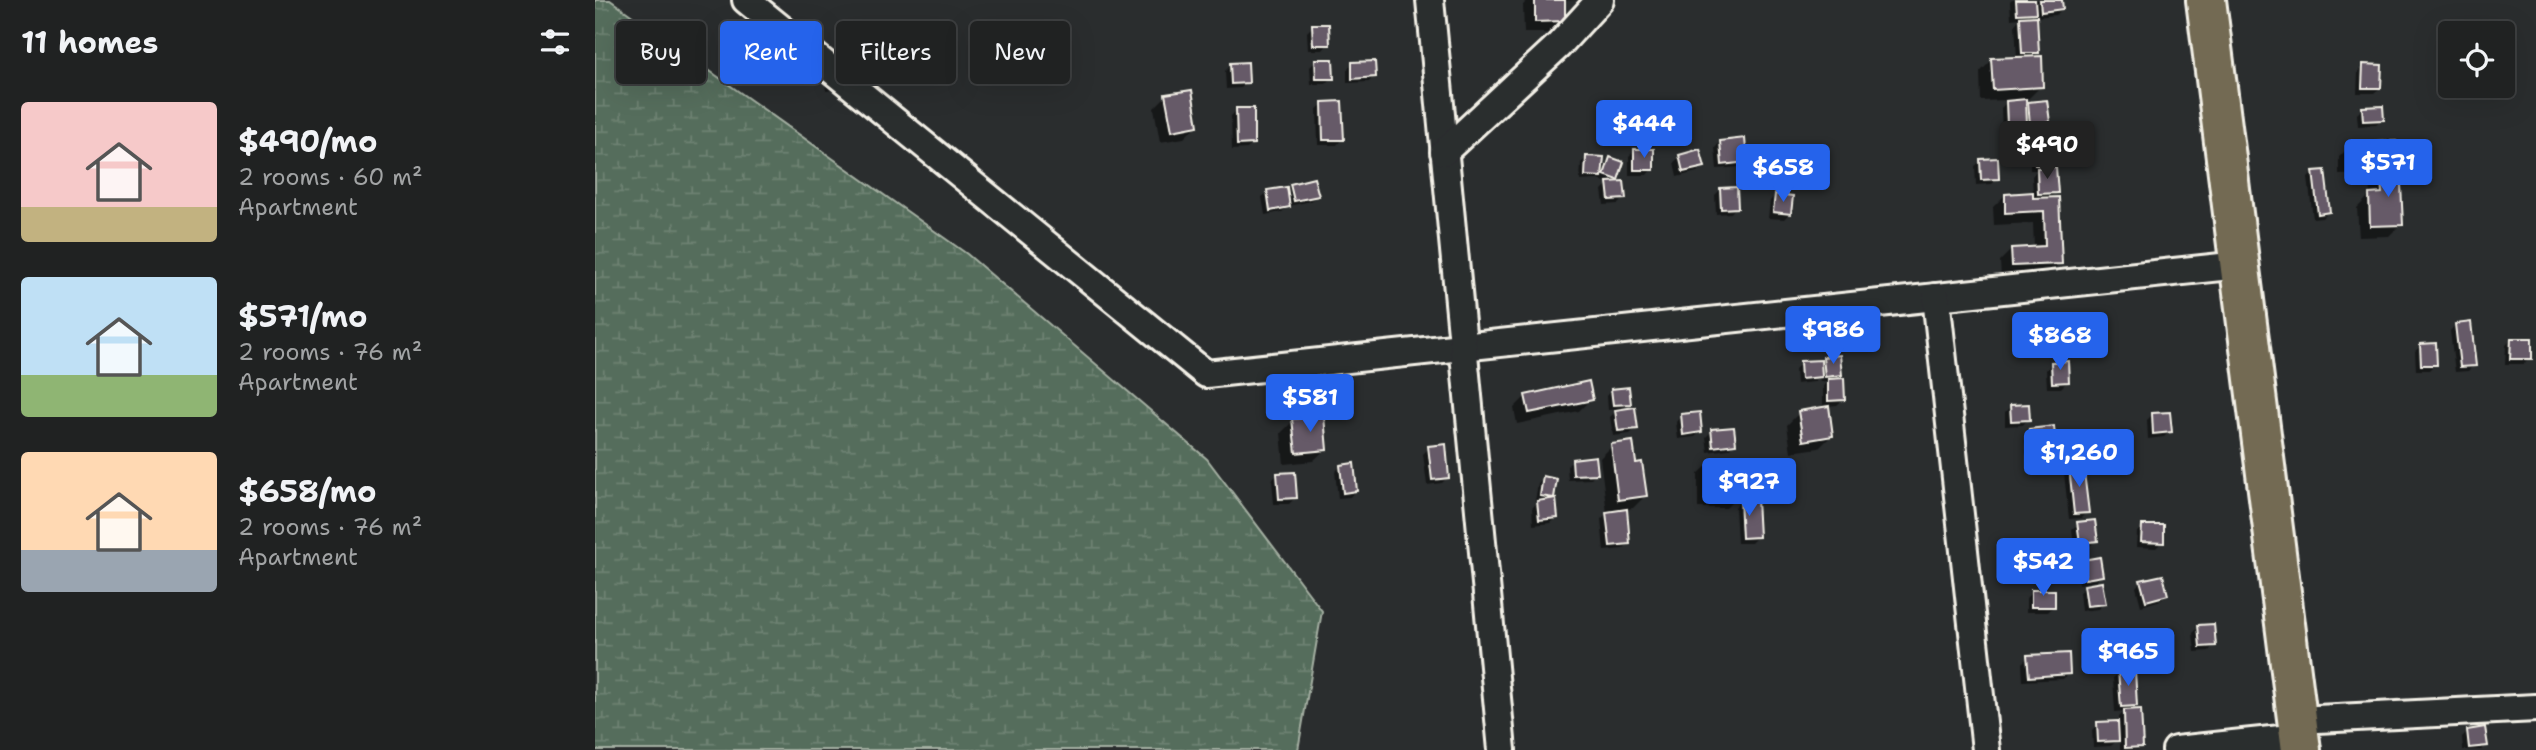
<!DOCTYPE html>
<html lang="en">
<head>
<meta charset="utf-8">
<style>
	:root { --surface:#202222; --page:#282a2a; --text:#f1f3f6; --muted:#a2a4a5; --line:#3d3f40; --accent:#2563eb }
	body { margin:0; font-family:"Shantell Sans",sans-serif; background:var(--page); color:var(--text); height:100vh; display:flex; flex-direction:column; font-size:26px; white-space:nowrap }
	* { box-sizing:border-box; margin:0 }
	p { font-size:23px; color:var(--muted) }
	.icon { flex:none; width:38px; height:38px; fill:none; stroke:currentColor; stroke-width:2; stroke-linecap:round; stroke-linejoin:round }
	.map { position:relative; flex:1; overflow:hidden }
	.drawer { display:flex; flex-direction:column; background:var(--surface); width:595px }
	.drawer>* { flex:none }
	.hud { position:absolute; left:21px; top:21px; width:665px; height:63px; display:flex; gap:14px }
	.fabs { position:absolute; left:1843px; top:21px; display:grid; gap:14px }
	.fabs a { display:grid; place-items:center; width:77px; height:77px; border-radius:7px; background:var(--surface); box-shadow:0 7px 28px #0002,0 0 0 2px var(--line); font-size:35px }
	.price { position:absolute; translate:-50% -60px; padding:0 16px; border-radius:7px; background:var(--accent); color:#fff; font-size:23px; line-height:46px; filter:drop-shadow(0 2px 4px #0008) }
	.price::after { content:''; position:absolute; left:50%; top:42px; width:21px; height:16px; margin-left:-10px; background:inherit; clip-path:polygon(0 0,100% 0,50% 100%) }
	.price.active { background:#222; color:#fff }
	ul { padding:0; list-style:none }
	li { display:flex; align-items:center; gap:21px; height:175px; padding:0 21px }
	li span { display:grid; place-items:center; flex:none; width:196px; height:140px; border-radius:7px; color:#555 }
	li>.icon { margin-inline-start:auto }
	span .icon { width:84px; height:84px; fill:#fffc; stroke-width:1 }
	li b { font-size:30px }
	h2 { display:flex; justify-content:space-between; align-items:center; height:84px; padding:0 21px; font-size:30px }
	.chip { padding:0 24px; border-radius:7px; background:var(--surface); box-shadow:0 7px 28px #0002,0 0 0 2px var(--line); font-size:24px; line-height:63px }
	.chip.active { background:var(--accent); color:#fff }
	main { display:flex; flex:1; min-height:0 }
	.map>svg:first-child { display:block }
	.wetland { fill:url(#wetland-marsh); stroke:#a4afa2; stroke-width:2 }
	.shadow { fill:#0007 }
	.building { fill:#665a68; stroke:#f4f1e8; stroke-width:2 }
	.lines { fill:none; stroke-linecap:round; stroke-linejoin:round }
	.street-casing { stroke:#f4f1e8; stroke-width:32 }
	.primary-casing { stroke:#f4f1e8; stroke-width:44 }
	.street { stroke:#2a2d2e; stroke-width:26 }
	.primary { stroke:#736b52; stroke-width:38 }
</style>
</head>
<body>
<main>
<section class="drawer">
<h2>11 homes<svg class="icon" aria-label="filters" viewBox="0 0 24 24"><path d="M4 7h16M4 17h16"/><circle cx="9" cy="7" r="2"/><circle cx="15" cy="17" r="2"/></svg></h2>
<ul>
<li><span style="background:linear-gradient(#f6c9c9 75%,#c2b280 0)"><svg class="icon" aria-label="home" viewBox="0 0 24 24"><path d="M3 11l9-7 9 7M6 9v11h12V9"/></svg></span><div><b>$490/mo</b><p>2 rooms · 60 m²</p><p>Apartment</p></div></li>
<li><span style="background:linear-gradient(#bfe0f5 70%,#8fb573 0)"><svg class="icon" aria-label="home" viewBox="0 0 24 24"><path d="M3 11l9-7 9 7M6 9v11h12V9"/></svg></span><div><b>$571/mo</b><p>2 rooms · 76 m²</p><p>Apartment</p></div></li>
<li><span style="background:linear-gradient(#ffd9b3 70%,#9aa5b1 0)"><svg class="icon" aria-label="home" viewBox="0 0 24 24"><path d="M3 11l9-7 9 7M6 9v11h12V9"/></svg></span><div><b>$658/mo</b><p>2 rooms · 76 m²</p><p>Apartment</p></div></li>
</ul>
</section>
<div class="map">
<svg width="1941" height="750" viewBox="0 0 1941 750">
	<defs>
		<pattern id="wetland-marsh" width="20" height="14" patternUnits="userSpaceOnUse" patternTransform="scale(1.75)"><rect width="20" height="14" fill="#556d5b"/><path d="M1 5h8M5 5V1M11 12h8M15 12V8" fill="none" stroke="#6e8273"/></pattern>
	</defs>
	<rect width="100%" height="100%" fill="#2a2d2e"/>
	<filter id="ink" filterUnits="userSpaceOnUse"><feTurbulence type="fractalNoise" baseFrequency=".0143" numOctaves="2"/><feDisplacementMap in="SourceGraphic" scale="14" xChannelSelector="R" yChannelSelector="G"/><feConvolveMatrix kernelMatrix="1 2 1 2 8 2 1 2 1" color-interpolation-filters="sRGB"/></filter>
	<g filter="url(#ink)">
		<path class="wetland" d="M0 0H15L372 254 612 459 727 611 703 750H0Z"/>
		<g class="shadow">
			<path d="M933 0H985L968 1 969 21 957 33H929L928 5Z"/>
			<path d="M1417 0H1465L1467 9 1461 15 1441 17 1440 11 1433 18 1443 52 1437 58 1446 86 1434 98 1429 99 1430 108 1434 104 1453 121 1447 127 1430 129V125L1425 130 1407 131 1406 108 1414 100 1386 101 1385 72 1397 60 1422 59 1420 24 1426 18 1416 19 1415 2Z"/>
			<path d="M718 26 733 44 728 50H713L712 32Z"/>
			<path d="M341 61 360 74 354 79 339 83 335 67Z"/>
			<path d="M721 61 737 78 731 84H716L715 67Z"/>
			<path d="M757 64 779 76 774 82 752 83V70Z"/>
			<path d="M636 65 652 83 646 88 631 89 630 71Z"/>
			<path d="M1768 66 1785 88 1779 93H1762L1763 72Z"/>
			<path d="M229 74 245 89 231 91Z"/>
			<path d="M571 96 601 126 589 138 565 142 559 108Z"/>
			<path d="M728 104 747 139 742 145H723L722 109Z"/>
			<path d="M1768 108 1787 120 1781 125 1763 126 1762 114Z"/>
			<path d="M642 110 657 144 652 149 637 150 636 116Z"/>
			<path d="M1125 142 1151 161 1145 167 1122 169 1120 148Z"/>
			<path d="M1756 145 1800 161 1796 166 1806 224 1794 236 1764 237 1762 208 1775 195 1774 178 1779 174 1744 175V157Z"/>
			<path d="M1440 149 1458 164 1453 169 1461 192 1454 199 1465 263 1453 276 1406 278 1405 261 1417 249 1439 248 1438 223 1399 225 1398 207 1410 195 1438 194 1437 176 1442 170H1435V155Z"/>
			<path d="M1039 151 1057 169 1052 175H1034V156Z"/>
			<path d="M992 157 1006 169 1015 159 1022 179 1017 184 1029 198 1023 204 1009 205 1007 190 1014 183 1003 180 985 181 986 163Z"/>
			<path d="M1085 157 1108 166 1102 172 1082 177 1079 162Z"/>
			<path d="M1386 161 1403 178 1397 184 1381 185 1380 166Z"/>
			<path d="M1718 173 1733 212 1727 218 1718 219 1713 178Z"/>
			<path d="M696 185 722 195 716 201 694 206 687 212 670 215 667 197 673 192 690 191Z"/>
			<path d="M1126 189 1141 207 1136 213 1121 214 1120 195Z"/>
			<path d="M1180 195 1195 213 1189 219 1173 218 1175 201Z"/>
			<path d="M1860 325 1879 365 1873 371 1860 372 1855 331Z"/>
			<path d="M1425 328 1441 344 1435 350 1418 349 1419 334Z"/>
			<path d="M1916 340 1935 358 1929 364H1910L1911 345Z"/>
			<path d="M1826 346 1840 364 1834 370H1821L1820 351Z"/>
			<path d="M1228 358 1245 375 1240 380 1248 400 1242 405 1232 406 1236 436 1224 448 1196 452 1192 425 1204 413 1228 409V386L1233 381 1225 382 1224 377 1219 382 1201 384 1200 369 1206 363 1225 362Z"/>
			<path d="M1457 364 1472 382 1466 388H1452L1451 370Z"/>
			<path d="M1017 390 1034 403 1027 411 1041 428 1035 434 1018 436 1015 417 1023 409 1013 410 1012 396Z"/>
			<path d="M931 396 996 399 984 411 922 424 919 408Z"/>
			<path d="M1415 407 1433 419 1428 425 1410 426V412Z"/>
			<path d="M1557 415 1575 431 1569 437 1553 439 1552 420Z"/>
			<path d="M1086 416 1106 431 1100 437 1083 439 1081 422Z"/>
			<path d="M698 421 731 449 718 461 689 464 686 433Z"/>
			<path d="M1117 431 1139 443 1134 449 1113 452 1111 437Z"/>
			<path d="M1434 431 1459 447 1453 452 1431 455 1429 436Z"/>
			<path d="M1017 446 1040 465 1050 496 1038 508 1030 509 1034 543 1028 549 1009 551 1006 519 1012 513 1005 458Z"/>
			<path d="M834 448 853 477 847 483 832 485 828 454Z"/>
			<path d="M978 460 1001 473 995 479 973 480 972 466Z"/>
			<path d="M1116 462 1143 496 1131 508H1103V474Z"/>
			<path d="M746 466 760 491 755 497 743 498 740 472Z"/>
			<path d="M1474 467 1492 512 1486 518 1474 519 1469 473Z"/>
			<path d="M683 474 700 498 694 504H679L677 480Z"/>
			<path d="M949 478 957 498 954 501 961 518 956 523 938 525 937 508 943 502 940 501 943 484Z"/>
			<path d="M1146 501 1162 537 1156 543H1142L1140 507Z"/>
			<path d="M1483 524 1501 540 1495 546 1479 548 1477 529Z"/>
			<path d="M1548 527 1567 542 1561 548 1541 547 1542 532Z"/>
			<path d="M1488 562 1506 575 1501 581 1484 584 1482 567Z"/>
			<path d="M1546 581 1571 595 1566 600 1546 606 1541 587Z"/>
			<path d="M1490 587 1509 603 1503 609 1486 611 1484 592Z"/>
			<path d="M1437 592 1458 607 1453 612H1431V598Z"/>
			<path d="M1604 627 1619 645 1614 651 1600 652 1598 633Z"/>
			<path d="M1542 646 1567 656 1561 661 1537 664 1536 652Z"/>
			<path d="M1500 653 1521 666 1516 671 1497 674 1495 659Z"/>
			<path d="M1433 657 1474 673 1468 679 1428 681 1427 663Z"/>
			<path d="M1524 673 1540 705 1534 711 1546 747 1543 750H1525V738L1516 746 1498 747 1497 730 1503 724 1524 723V717L1530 711 1520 712 1518 678Z"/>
			<path d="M1865 715 1897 722 1867 728Z"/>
			<path d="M1873 731 1891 745 1886 750H1868L1867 737Z"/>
		</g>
		<g class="building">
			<path d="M940 0H970V21L940 22Z"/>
			<path d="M1421 0H1440L1441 13 1422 14Z"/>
			<path d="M1445 0H1467L1468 9 1446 12Z"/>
			<path d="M1442 16 1444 53H1427L1425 17Z"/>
			<path d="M717 24H734L735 45H718Z"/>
			<path d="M358 56 362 74 344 78 340 59Z"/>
			<path d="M1447 56 1448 87 1398 90 1396 58Z"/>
			<path d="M720 59H738L739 79H721Z"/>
			<path d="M780 61 781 77 757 79V62Z"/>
			<path d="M653 62 654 83 636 84 635 63Z"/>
			<path d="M1768 64 1787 65 1786 88H1767Z"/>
			<path d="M597 90 603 126 577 131 570 94Z"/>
			<path d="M1431 99 1432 125 1412 126 1411 101Z"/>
			<path d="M1452 100 1455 122 1435 124 1433 102Z"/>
			<path d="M747 101 749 140H728L727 102Z"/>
			<path d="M1788 106 1789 120 1768 121 1767 107Z"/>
			<path d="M641 108H659V144L642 145Z"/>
			<path d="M1150 138 1152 162 1127 165 1125 141Z"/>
			<path d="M1801 141 1802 162 1756 164 1755 143Z"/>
			<rect x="1440" y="147" width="20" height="18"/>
			<rect x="1039" y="149" width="20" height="21"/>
			<path d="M1105 149 1110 167 1088 172 1084 155Z"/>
			<path d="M991 156 1009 157 1007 177 990 176Z"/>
			<path d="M1015 157 1029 162 1023 180 1009 175Z"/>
			<path d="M1403 158 1404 179 1386 180 1385 159Z"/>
			<path d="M1805 164 1808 225 1775 226 1774 194 1787 193 1785 165Z"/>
			<path d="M1461 167 1463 193 1443 194 1442 168Z"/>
			<path d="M1730 170 1735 212 1723 214 1718 171Z"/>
			<path d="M719 178 724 196 699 201 695 184Z"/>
			<path d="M1029 181 1031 199 1014 200 1012 182Z"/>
			<path d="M692 187 695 207 675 211 672 190Z"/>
			<path d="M1142 187 1143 208 1126 209 1125 188Z"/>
			<path d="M1438 192V198L1464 197 1467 264 1417 266 1416 248 1450 246 1449 211 1410 213V194Z"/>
			<path d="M1180 194 1198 196 1196 214 1178 212Z"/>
			<path d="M1876 322 1881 366 1865 367 1860 324Z"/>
			<path d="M1424 327 1444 328 1443 345 1423 344Z"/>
			<path d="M1916 338H1937V359H1915Z"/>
			<path d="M1841 343 1842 365H1826L1825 344Z"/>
			<path d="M1245 355 1247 375 1230 377 1228 357Z"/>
			<path d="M1226 360 1227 377 1206 379 1205 361Z"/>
			<path d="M1473 361 1474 382 1457 383 1456 362Z"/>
			<path d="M1249 378 1250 400 1233 401V379Z"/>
			<path d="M994 381 998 400 934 413 930 395Z"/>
			<path d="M1034 387 1036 404 1018 405 1016 389Z"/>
			<path d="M1434 404 1435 420 1416 421 1415 405Z"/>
			<path d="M1234 406 1238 436 1208 441 1203 411Z"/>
			<path d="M1040 407 1043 429 1023 431 1020 410Z"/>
			<path d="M1105 412 1107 432 1088 435 1086 414Z"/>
			<path d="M1575 412 1577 432 1558 434 1557 413Z"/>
			<path d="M729 416 732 450 701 453 697 419Z"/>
			<path d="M1459 426 1461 447 1436 450 1434 429Z"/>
			<path d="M1139 427 1141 444 1118 447 1116 429Z"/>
			<path d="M1038 441 1041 463 1047 462 1052 496 1023 500 1016 444Z"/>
			<path d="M851 444 854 478 837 480 833 446Z"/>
			<path d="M1001 456 1003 474 978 475 977 459Z"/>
			<path d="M1115 460 1146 461 1145 497 1114 496Z"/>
			<path d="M759 463 762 491 748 493 745 465Z"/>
			<path d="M1488 464 1494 513 1479 514 1474 466Z"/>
			<path d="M700 472 702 498 684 499 682 473Z"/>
			<path d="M948 476 962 479 959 498 945 496Z"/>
			<path d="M961 498 963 518 944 520 942 501Z"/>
			<path d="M1145 499H1162L1164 537 1147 538Z"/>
			<path d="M1032 509 1035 544 1015 546 1011 512Z"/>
			<path d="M1500 520 1503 541 1485 543 1482 522Z"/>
			<path d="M1547 525H1569V543L1546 542Z"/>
			<path d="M1505 557 1508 576 1490 579 1487 560Z"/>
			<path d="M1568 575 1573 595 1551 601 1545 580Z"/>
			<path d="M1507 582 1511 604 1492 606 1489 585Z"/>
			<rect x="1436" y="590" width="24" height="17"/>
			<path d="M1619 624 1621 646 1605 647 1603 625Z"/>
			<path d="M1567 642 1569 656 1543 659 1541 645Z"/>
			<path d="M1520 648 1523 666 1503 669 1500 652Z"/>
			<path d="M1474 653 1475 674 1434 677 1432 655Z"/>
			<path d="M1540 670 1542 706 1526 707 1523 671Z"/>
			<path d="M1546 709 1548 747 1530 748 1529 710Z"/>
			<path d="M1523 721 1524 741 1503 742 1502 722Z"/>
			<path d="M1890 727 1893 746 1874 748 1872 730Z"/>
		</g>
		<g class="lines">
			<defs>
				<g id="street">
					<path d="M151 0 611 374 1645 265"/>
					<path d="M835 0 907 750"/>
					<path d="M849 152 963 46 1005 0"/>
					<path d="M1341 297 1391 750"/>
					<path d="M1702 720 1941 708"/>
					<path d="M1581 750 1704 737"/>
				</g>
				<path id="primary" d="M1611 0 1706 750"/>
			</defs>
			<use href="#street" class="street-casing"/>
			<use href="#primary" class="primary-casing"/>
			<use href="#street" class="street"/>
			<use href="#primary" class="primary"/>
		</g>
	</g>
</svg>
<div class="fabs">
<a><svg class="icon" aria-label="locate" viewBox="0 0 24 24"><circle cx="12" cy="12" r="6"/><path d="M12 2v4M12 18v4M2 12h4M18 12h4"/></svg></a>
</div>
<b class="price" style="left:1049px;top:160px">$444</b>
<b class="price active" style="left:1452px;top:181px">$490</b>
<b class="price" style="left:1793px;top:199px">$571</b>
<b class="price" style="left:1188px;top:204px">$658</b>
<b class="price" style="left:1238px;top:366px">$986</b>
<b class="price" style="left:1465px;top:372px">$868</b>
<b class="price" style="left:715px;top:434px">$581</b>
<b class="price" style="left:1484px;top:489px">$1,260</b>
<b class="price" style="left:1154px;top:518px">$927</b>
<b class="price" style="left:1448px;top:598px">$542</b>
<b class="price" style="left:1533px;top:688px">$965</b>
<div class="hud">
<a class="chip">Buy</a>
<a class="chip active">Rent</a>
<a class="chip">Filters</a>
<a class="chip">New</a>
</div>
</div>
</main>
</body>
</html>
